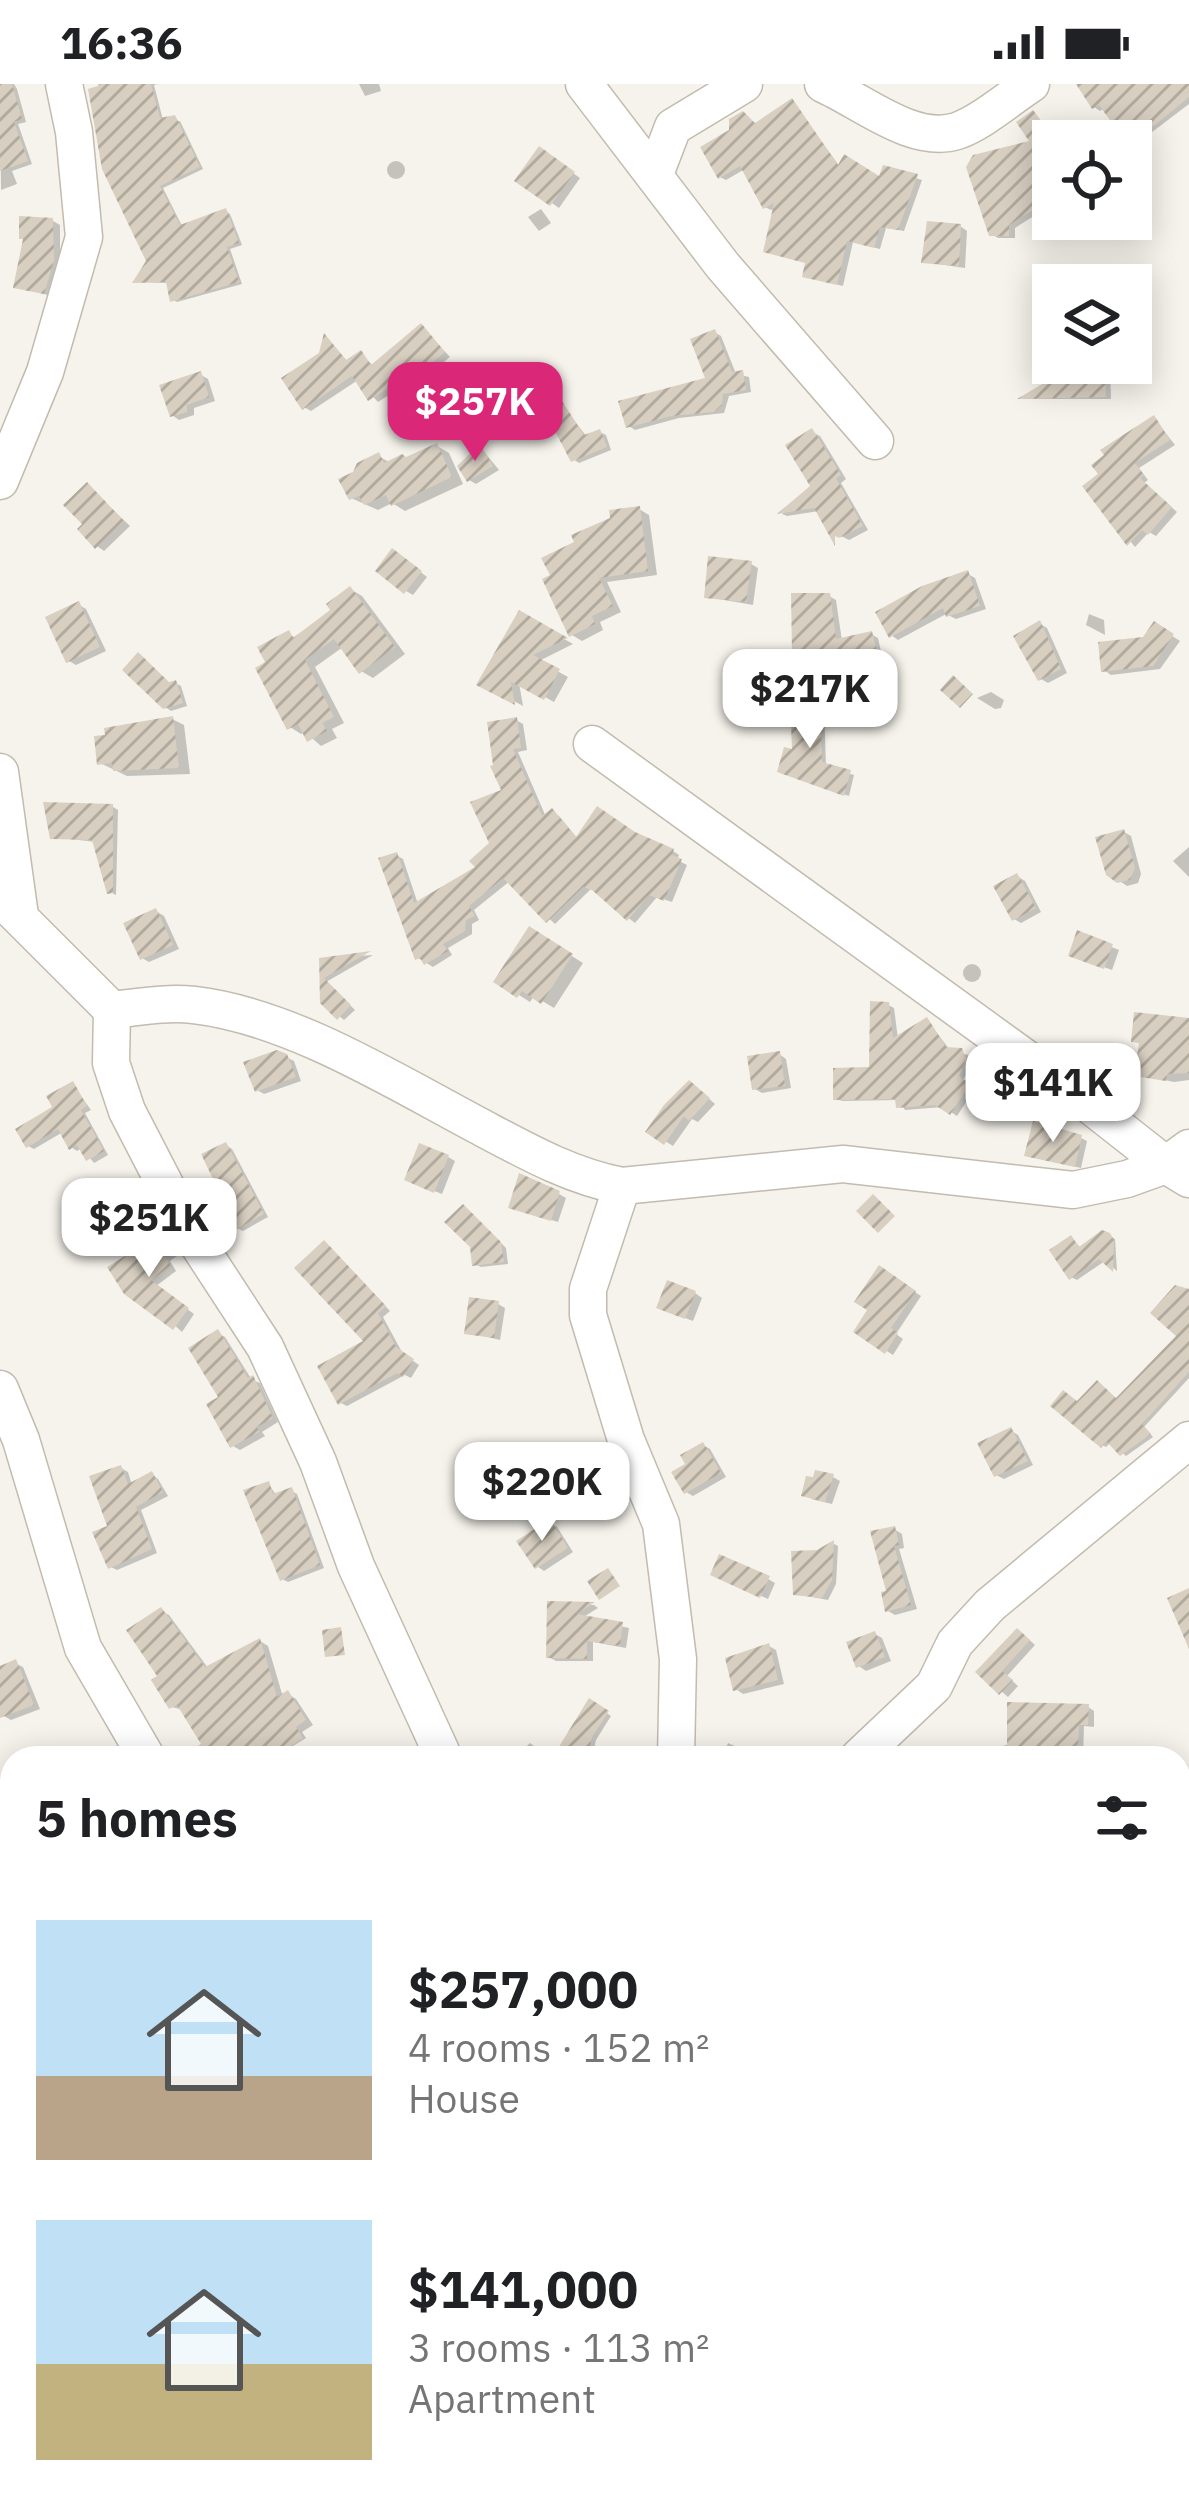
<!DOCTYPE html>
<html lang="en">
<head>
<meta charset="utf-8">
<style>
	:root { --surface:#fff; --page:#f2f2f2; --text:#202124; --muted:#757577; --accent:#db2777 }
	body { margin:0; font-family:"IBM Plex Sans",sans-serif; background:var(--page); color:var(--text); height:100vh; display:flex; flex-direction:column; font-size:45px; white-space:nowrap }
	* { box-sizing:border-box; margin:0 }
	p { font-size:39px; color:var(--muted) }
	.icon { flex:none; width:66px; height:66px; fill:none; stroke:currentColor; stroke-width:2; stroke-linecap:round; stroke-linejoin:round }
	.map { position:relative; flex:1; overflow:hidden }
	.drawer { position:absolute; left:0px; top:1662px; width:1191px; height:768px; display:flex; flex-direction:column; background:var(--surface); border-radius:36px 36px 0 0; box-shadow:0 6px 30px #0003 }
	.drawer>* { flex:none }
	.controls { position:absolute; left:1032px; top:36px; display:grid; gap:24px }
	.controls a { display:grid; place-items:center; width:120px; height:120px; border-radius:0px; background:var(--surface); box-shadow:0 6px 30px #0003; font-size:60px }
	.price { position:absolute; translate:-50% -102px; padding:0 27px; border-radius:24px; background:#fff; color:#222; font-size:39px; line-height:78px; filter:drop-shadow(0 3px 6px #0008) }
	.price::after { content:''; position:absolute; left:50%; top:72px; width:36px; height:27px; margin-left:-18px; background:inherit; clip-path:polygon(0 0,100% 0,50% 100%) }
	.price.active { background:var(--accent); color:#fff }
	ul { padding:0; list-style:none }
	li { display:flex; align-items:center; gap:36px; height:300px; padding:0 36px }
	li span { display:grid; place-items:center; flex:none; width:336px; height:240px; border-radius:0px; color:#555 }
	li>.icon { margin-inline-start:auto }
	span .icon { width:144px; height:144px; fill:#fffc; stroke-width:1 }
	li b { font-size:51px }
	h2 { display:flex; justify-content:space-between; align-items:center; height:144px; padding:0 36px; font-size:51px }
	.status { display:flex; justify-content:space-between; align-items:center; height:84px; padding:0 60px; background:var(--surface); direction:ltr }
	.status svg { height:33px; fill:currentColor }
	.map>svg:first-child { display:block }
	.shadow { fill:#0003 }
	.building { fill:url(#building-hatch) }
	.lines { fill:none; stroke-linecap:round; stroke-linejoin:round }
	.minor-casing { stroke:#c2bbae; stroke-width:39 }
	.minor { stroke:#fff; stroke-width:36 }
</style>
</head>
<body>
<div class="status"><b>16:36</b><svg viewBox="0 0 49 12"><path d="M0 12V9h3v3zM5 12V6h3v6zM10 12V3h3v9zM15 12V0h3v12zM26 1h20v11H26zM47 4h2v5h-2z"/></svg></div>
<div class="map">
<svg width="1189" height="2430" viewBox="0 0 1189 2430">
	<defs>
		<pattern id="building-hatch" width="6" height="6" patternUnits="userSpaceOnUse" patternTransform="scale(3)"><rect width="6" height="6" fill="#d8cfc1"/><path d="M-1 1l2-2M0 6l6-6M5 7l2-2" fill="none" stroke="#b1aa9e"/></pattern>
	</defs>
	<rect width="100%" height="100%" fill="#f6f3ec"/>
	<g class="shadow">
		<path d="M0 0H14L17 5 26 38 18 40 32 80 12 87 17 100 1 106Z"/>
		<path d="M98 0H158L154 1 163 36 180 37 203 85 163 104 183 144 226 127 230 130 242 161 230 165 242 200 177 218 173 216 169 199 136 198 150 177Z"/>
		<path d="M359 0H379L381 7 365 12Z"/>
		<path d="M1080 0H1189V20L1135 61 1105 24 1100 27 1094 23Z"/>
		<path d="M792 17 840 83 881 96 885 85 922 96 904 147 886 144 880 165 853 158 843 202 811 194 808 179 776 123 771 126 765 123 745 85 726 96 720 93 756 42Z"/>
		<path d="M1033 29 1055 57 1053 120 1015 144V154H998L991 150 1034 59Z"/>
		<path d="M546 70 580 94 559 124 519 96Z"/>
		<circle cx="396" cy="86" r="9"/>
		<path d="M1131 117 1147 128 1133 150 1112 136 1131 135Z"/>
		<path d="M541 125 551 139 539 147 528 133Z"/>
		<path d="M53 137 60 141V181L51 212 16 202Z"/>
		<path d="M960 142 967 147 965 184 924 178Z"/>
		<path d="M1074 191 1105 198 1110 201H1072Z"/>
		<path d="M422 243 450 273 425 293 420 291 378 318 358 296 311 327 304 323 326 253 348 278 361 269 374 283Z"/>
		<path d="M714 248 721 252 736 290 749 293 751 308 729 312 724 329 679 334 635 346 629 342 709 296Z"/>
		<path d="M1057 279H1110L1111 315H1023L1057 295Z"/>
		<path d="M201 291 208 295 215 317 194 324V331L179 336 172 331Z"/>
		<path d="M562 321 587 353 600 348 606 351 611 366 579 379 573 375Z"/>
		<path d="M1154 334 1175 361 1139 384 1148 396 1144 399 1177 428 1156 452 1149 448 1135 463 1086 402Z"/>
		<path d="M812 348 820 352 846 395 841 399 868 446 849 456 833 448 819 427 787 432 782 430 814 402Z"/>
		<path d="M437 362 449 369 463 400 405 427 392 419 378 426 351 414 378 372 391 379 407 376Z"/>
		<path d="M481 364 499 386 476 400 469 396Z"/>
		<path d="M88 402 130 442 104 467 97 462 86 441Z"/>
		<path d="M639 425 649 431 657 491 607 498 621 528 600 538 603 546 582 557 572 551 546 496Z"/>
		<path d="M400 472 427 493 413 511 406 507Z"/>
		<path d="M751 480 758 484 753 521 707 513Z"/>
		<path d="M968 490 975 494 986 525 956 535 946 530 898 556 891 551Z"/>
		<path d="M350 505 362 512 405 570 373 594 361 587 343 563 315 583 344 639 332 645 337 654 321 662 305 648 301 650 290 643 269 580 289 550 296 554 334 526Z"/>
		<path d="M829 512 836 516 842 557 871 550 878 554 884 581 860 586 861 601 830 602 824 598 823 572 795 569Z"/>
		<path d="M79 521 86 525 106 567 76 581 69 577Z"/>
		<path d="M520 530 573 560 539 577 568 593 554 618 519 599 523 622 481 599Z"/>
		<path d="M1089 530 1104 536 1105 551 1086 541Z"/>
		<path d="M1040 540 1047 544 1067 589 1048 599 1041 595Z"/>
		<path d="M1155 541 1180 557 1160 585 1111 591 1104 586 1145 556Z"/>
		<path d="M175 599 181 602 187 622 171 627 165 623Z"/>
		<path d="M991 608 1004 616 1001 624 995 625 977 614Z"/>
		<path d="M820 619 824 622 826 682 854 691 849 712 785 690Z"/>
		<path d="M172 635 184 641 190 690 127 692 100 679Z"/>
		<path d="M516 636 523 640 527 666 518 668 546 733 552 728 559 732 578 755 637 753 673 767 679 771 677 776 687 781 672 818 657 813 635 839 591 805 555 840 510 797 474 826 479 836 472 840V850L448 864 452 871 433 883 418 874 396 771 403 775 418 820 480 784 492 759Z"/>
		<path d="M113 723 118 726 116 811 110 808 96 758 53 753Z"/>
		<path d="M1124 748 1131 752 1141 790 1138 799 1127 802 1108 789Z"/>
		<path d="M1189 763V793L1173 777Z"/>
		<path d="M1017 792 1025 797 1041 828 1021 839 1014 835Z"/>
		<path d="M156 827 164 832 179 865 149 878 142 874Z"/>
		<path d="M530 846 583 879 554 924 534 912 530 918 497 897Z"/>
		<path d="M1079 850 1119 866 1112 886 1079 874Z"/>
		<path d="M373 871 326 898 355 926 344 936 323 918 325 874Z"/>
		<circle cx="972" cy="889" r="9"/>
		<path d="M888 921 894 924 898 955 927 936 950 966 968 971 970 979 963 997 974 1006 957 1032 943 1023 905 1026 899 1016 842 1017 836 1014 872 986Z"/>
		<path d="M1189 937V996L1174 998 1137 990 1140 960 1134 957Z"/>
		<path d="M779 970 786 975 791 1004 762 1009 755 1005Z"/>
		<path d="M286 973 294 977 301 997 264 1010 257 1006Z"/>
		<path d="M73 1001 91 1026 85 1029 108 1071 94 1079 82 1064 77 1067 71 1063 63 1048 34 1065 28 1062Z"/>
		<path d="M697 1004 715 1020 698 1038 692 1035 673 1062 649 1047Z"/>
		<path d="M1081 1054 1087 1057 1081 1084 1033 1073Z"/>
		<path d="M226 1061 232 1065 268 1133 243 1147 237 1144Z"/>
		<path d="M448 1073 455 1077 442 1110 414 1099Z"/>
		<path d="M136 1098 152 1123 81 1161 76 1158Z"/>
		<path d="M559 1110 566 1114 558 1138 519 1126Z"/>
		<path d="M469 1127 506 1164 508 1180 481 1183 475 1180Z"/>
		<path d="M164 1151 180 1170 170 1177 176 1187 156 1202 194 1230 182 1248 112 1184Z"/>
		<path d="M1109 1152 1115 1155 1117 1187 1105 1177 1077 1196 1071 1193V1154L1082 1165Z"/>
		<path d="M330 1164 390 1227 383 1233 403 1270 419 1281 411 1294 405 1291 347 1322 341 1319 368 1258Z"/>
		<path d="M880 1185 921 1212 896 1250 903 1255 893 1271 857 1248 871 1226Z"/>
		<path d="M695 1209 702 1214 693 1237 667 1227Z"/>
		<path d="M498 1220 505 1224 500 1256 467 1248Z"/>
		<path d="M218 1249 225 1253 252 1296 260 1299 278 1338 262 1348 265 1352 240 1366 233 1362 222 1315Z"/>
		<path d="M1189 1269V1294L1144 1343 1153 1353 1126 1372 1111 1358 1106 1363 1102 1361 1117 1317Z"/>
		<path d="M1010 1346 1018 1351 1033 1381 1004 1395 996 1391Z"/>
		<path d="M703 1361 710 1365 726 1393 693 1412 686 1408 689 1381Z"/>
		<path d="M121 1384 128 1388 132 1401 152 1391 158 1395 168 1412 141 1426 157 1469 117 1486 111 1483V1443Z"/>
		<path d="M833 1393 840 1397 832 1420 811 1415Z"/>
		<path d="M269 1401 277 1412 292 1407 297 1410 324 1484 288 1498 282 1495Z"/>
		<path d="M550 1439 557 1443 573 1468 544 1487 537 1482Z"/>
		<path d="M894 1445 902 1450 904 1464 899 1465 917 1525 895 1531 888 1527Z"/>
		<path d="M834 1460 838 1462 836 1500 828 1516 796 1510 818 1469Z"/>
		<path d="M721 1494 768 1495 775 1499 768 1515Z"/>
		<path d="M550 1520 594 1521 598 1524 582 1534 629 1544 626 1564 593 1558V1577H556L549 1573Z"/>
		<path d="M161 1527 169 1531 208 1584 260 1557 268 1562 283 1613 288 1610 296 1615 313 1641 302 1648 306 1654 274 1674H195L205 1661 183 1626 172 1623 161 1593Z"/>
		<path d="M875 1550 882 1554 891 1577 866 1587 859 1582Z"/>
		<path d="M1024 1551 1035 1561 1007 1592 1018 1602 1008 1613 979 1588Z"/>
		<path d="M769 1562 776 1566 784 1600 743 1610 736 1605Z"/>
		<path d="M15 1579 23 1583 40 1625 11 1636 4 1632 0 1622V1585Z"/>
		<path d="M590 1618 611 1632 596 1656 592 1674H556Z"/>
		<path d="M1088 1623 1094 1627V1643L1084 1642 1083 1674H997L995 1664 1010 1660Z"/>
		<path d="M530 1659 534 1662 546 1674H514Z"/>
		<path d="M728 1659 757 1672 761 1674H722Z"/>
		<path d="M12 1816V1839L1 1823Z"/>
		<path d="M12 1848V1868L3 1854Z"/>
		<path d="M1189 2046V2119L1181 2121 1179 2061 1183 2060Z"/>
		<path d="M1179 2182 1186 2187 1189 2197V2236L1179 2238Z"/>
		<path d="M1180 2256 1189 2262V2280L1179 2273Z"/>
		<path d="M1189 2317V2346L1179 2341Z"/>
		<path d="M169 2418H193L194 2430H169Z"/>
		<path d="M495 2418H563L565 2430H532L524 2426 506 2429 495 2422Z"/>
	</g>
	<g class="building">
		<path d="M0 0H12L22 35 14 38 28 77 0 87Z"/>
		<path d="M104 0H151L160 34 175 31 200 83 160 102 180 141 226 124 239 159 227 163 239 198 170 218 166 198 132 199 146 177 102 85 88 5Z"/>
		<path d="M1076 0H1189V13L1155 41 1125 57 1099 21 1092 25Z"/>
		<path d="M792 14 838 81 844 70 879 92 883 81 918 90 898 146 880 143 874 164 847 157 837 201 802 193 805 179 763 168 774 119 763 125 740 82 718 95 700 63 729 46V35L743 27 755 39Z"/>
		<path d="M1033 26 1053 52V113L1009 141V152H989L966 83 973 71 1029 57 1016 38Z"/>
		<path d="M539 62 575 88 550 122 514 97Z"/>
		<path d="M19 132 53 134 54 176 44 210 13 204 23 155H19Z"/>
		<path d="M927 137 961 140 959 182 921 179Z"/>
		<path d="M421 239 445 268 416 292 413 288 368 317 352 292 302 326 281 294 319 269 324 249 346 276 361 266 371 281Z"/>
		<path d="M715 245 732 288 743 286 746 306 723 310 722 321 714 328 671 332 626 344 618 317 705 294 690 255Z"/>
		<path d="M1054 279H1105L1106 313 1017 315 1054 293Z"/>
		<path d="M201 287 209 313 187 321V328L170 333 159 301Z"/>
		<path d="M562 317 584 351 600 345 607 363 571 378 545 328Z"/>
		<path d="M1154 331 1170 356 1135 379 1144 391 1140 394 1172 423 1148 451 1142 446 1127 462 1082 402 1098 390 1091 381 1104 371 1100 366Z"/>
		<path d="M812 344 841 391 836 394 863 442 839 454 835 452V462L814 424 777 430 810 402 785 361Z"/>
		<path d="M437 359 452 393 391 422 386 411 364 421 359 412 349 416 338 395 353 388 357 379 379 368 384 379 402 370 406 373Z"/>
		<path d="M480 360 493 382 467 398 457 382Z"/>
		<path d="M87 398 124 437 95 465 77 445 82 440 63 421Z"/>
		<path d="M640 422 648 487 599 494 613 522 592 532 595 540 569 553 542 495 550 491 541 474 574 458 571 451 610 434 609 426Z"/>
		<path d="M392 464 422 487 404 510 375 487Z"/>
		<path d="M708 472 752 477 746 518 704 514Z"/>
		<path d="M968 486 980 522 946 533 943 524 889 554 875 528 922 502Z"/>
		<path d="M350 502 395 563 359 590 334 555 305 576 334 633 322 639 327 647 307 658 298 640 287 646 255 584 265 578 257 563 289 546 293 554 330 526 326 520Z"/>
		<path d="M791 509H830L836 555 872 547 879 578 854 584 855 598 821 600 820 570H792Z"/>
		<path d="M79 517 100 563 66 579 45 533Z"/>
		<path d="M519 526 568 554 533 571 560 585 544 616 511 598 515 621 476 601Z"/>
		<path d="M1040 536 1061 585 1038 597 1013 552Z"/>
		<path d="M1154 537 1174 550 1153 582 1101 588 1098 558 1143 553Z"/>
		<path d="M138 568 169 598 176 596 183 619 163 625 122 586Z"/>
		<path d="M953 591 973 610 960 624 940 606Z"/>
		<path d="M790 616H820L822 678 851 686 844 712 777 688 784 663 792 665Z"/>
		<path d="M173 632 179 684 113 687 112 679 97 681 94 652 105 651 104 644Z"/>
		<path d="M517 633 521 664 513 665 542 732 552 724 576 753 597 722 635 748 674 765 672 771 682 775 664 817 649 811 627 837 592 806 583 803 546 839 503 794 469 822 475 832 466 836 465 847 443 860 448 867 424 881 420 874 415 876 378 774 397 768 414 819 475 783 469 777 489 759 470 718 501 706 490 682 493 681 487 638Z"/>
		<path d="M43 718 113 720V809L107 810 92 756 50 755Z"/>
		<path d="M1124 745 1135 784 1130 796 1117 799 1106 791 1095 753Z"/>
		<path d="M1017 789 1036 824 1012 837 993 802Z"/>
		<path d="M156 824 173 861 140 876 123 839Z"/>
		<path d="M529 842 573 870 541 920 522 907 517 914 493 898Z"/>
		<path d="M1077 846 1113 860 1104 885 1068 872Z"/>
		<path d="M371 867 324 894 351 921 337 936 320 919 319 874Z"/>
		<path d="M870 917 889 918 893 954 927 933 946 963 962 964 966 975 959 992 970 1000 950 1031 935 1021 896 1024 895 1015 833 1016V984L869 983Z"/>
		<path d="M1134 928 1189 934V989L1167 990 1166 997 1134 992 1139 959 1131 958Z"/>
		<path d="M277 966 287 970 296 993 255 1008 243 978Z"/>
		<path d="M780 967 785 1002 752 1006 747 972Z"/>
		<path d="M689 996 710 1014 689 1037 684 1032 664 1061 645 1048 664 1021Z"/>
		<path d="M73 997 87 1022 81 1026 104 1067 86 1077 77 1061 69 1066 58 1045 26 1064 15 1045 52 1023 46 1012Z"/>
		<path d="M1033 1037 1082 1051 1075 1083 1024 1072Z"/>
		<path d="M226 1058 264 1130 235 1146 209 1097 213 1095 201 1070Z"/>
		<path d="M419 1059 449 1071 434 1109 404 1096Z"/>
		<path d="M519 1089 560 1107 551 1137 508 1124Z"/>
		<path d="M136 1095 148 1119 73 1160 63 1141 105 1118 102 1112Z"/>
		<path d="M873 1110 895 1132 878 1149 856 1127Z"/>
		<path d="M463 1120 501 1158 504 1178 472 1182 470 1163 444 1138Z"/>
		<path d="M1102 1146 1110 1149 1114 1156 1113 1188 1099 1175 1069 1196 1049 1166 1071 1151 1079 1163Z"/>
		<path d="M164 1148 175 1166 165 1172 171 1182 151 1196 189 1224 173 1246 124 1210 107 1183Z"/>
		<path d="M324 1156 386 1222 378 1229 396 1263 414 1275 403 1293 397 1289 338 1321 317 1282 363 1257 294 1184Z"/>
		<path d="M879 1181 916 1207 891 1244 898 1249 885 1270 853 1248 867 1226 854 1218Z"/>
		<path d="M667 1196 696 1207 685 1235 656 1224Z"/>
		<path d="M1175 1201 1189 1205V1288L1142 1340 1151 1350 1120 1372 1106 1357 1101 1364 1050 1322 1063 1306 1077 1317 1097 1296 1116 1314 1176 1252 1150 1229Z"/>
		<path d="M469 1213 499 1217 494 1254 464 1250Z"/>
		<path d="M218 1245 248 1294 253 1291 273 1334 257 1343 259 1348 230 1364 206 1320 218 1313 188 1264Z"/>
		<path d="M1011 1343 1028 1377 994 1393 977 1359Z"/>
		<path d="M703 1358 721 1389 684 1410 671 1388 685 1380 680 1371Z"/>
		<path d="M121 1381 128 1400 152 1387 163 1408 136 1423 152 1465 108 1485 92 1448 107 1442 89 1392Z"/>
		<path d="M815 1386 834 1390 825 1418 801 1412 806 1392 813 1393Z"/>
		<path d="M269 1397 273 1410 292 1403 320 1481 280 1497 243 1406Z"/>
		<path d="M550 1435 568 1464 535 1485 516 1457Z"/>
		<path d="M895 1442 899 1461 894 1462 911 1521 885 1528 881 1508 886 1507 870 1447Z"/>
		<path d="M834 1456 832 1496 822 1514 793 1511 791 1467 817 1466Z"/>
		<path d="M719 1470 770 1492 760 1514 710 1491Z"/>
		<path d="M608 1484 620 1502 599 1516 587 1497Z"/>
		<path d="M1189 1504V1565L1167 1514Z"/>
		<path d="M547 1517 595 1518 577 1530 623 1538 620 1562 587 1557V1575L546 1574Z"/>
		<path d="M161 1523 205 1583 260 1554 277 1613 288 1606 306 1636 296 1643 303 1654 272 1674H177L201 1660 177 1621 169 1625 151 1596 157 1592 126 1546Z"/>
		<path d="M341 1543 345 1571 325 1573 322 1546Z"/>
		<path d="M1017 1544 1030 1556 1002 1587 1013 1596 999 1611 975 1588Z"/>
		<path d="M875 1547 885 1573 856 1584 846 1558Z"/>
		<path d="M769 1559 778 1596 733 1607 725 1574Z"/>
		<path d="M16 1575 34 1621 0 1634V1582Z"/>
		<path d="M589 1614 609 1627 592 1653 587 1674H552Z"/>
		<path d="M1007 1618 1089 1620 1088 1641H1079L1078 1663H1064L1068 1674H1007Z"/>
	</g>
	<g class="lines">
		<defs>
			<g id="minor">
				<path d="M584 0 723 182 875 357"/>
				<path d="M823 0C862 17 913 61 957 47 982 38 1008 15 1031 0"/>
				<path d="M655 90 673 43 744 0"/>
				<path d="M0 397 45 288 84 153 74 48 64 0"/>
				<path d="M592 660 1082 1015 1166 1081 1189 1064"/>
				<path d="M0 688 20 832"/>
				<path d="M0 814 112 926C139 923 167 918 194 921 290 932 394 997 479 1042 526 1067 570 1092 622 1102L843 1080 1073 1106 1127 1095 1166 1081 1189 1095"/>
				<path d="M112 926 111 979 127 1027 188 1145 265 1263 318 1378 356 1482 444 1674"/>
				<path d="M622 1102 588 1205V1231L626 1356 661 1440 678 1575 676 1674"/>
				<path d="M0 1305 21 1356 83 1564 147 1674"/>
				<path d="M858 1674 934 1602 955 1559 990 1521 1189 1356"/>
				<path d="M1179 1810 1189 1805"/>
				<path d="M1179 1855 1189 1865"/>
				<path d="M1179 1947 1189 1945"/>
				<path d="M293 2418 295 2430"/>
				<path d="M445 2418 449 2430"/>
				<path d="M763 2418 769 2430"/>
				<path d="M609 2430 621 2418"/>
			</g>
		</defs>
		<use href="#minor" class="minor-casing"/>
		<use href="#minor" class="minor"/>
	</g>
</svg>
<div class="controls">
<a><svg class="icon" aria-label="locate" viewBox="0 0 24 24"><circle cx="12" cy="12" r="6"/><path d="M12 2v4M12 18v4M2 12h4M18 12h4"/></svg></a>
<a><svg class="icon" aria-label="layers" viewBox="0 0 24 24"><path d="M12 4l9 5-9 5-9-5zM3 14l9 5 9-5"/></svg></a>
</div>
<b class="price active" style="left:475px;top:380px">$257K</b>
<b class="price" style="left:810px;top:667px">$217K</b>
<b class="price" style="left:1053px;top:1061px">$141K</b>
<b class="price" style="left:149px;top:1196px">$251K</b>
<b class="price" style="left:542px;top:1460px">$220K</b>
<section class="drawer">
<h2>5 homes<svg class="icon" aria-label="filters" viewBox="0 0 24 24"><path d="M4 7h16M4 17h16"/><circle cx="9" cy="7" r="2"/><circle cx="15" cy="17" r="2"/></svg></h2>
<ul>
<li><span style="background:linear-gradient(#bfe0f5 65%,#b9a48a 0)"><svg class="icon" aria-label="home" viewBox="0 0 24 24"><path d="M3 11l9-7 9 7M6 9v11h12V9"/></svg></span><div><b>$257,000</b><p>4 rooms · 152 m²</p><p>House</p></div></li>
<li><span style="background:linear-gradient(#bfe0f5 60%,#c2b280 0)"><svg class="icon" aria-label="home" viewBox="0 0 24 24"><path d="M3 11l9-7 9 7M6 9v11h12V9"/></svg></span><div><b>$141,000</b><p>3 rooms · 113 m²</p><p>Apartment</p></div></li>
</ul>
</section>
</div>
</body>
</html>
